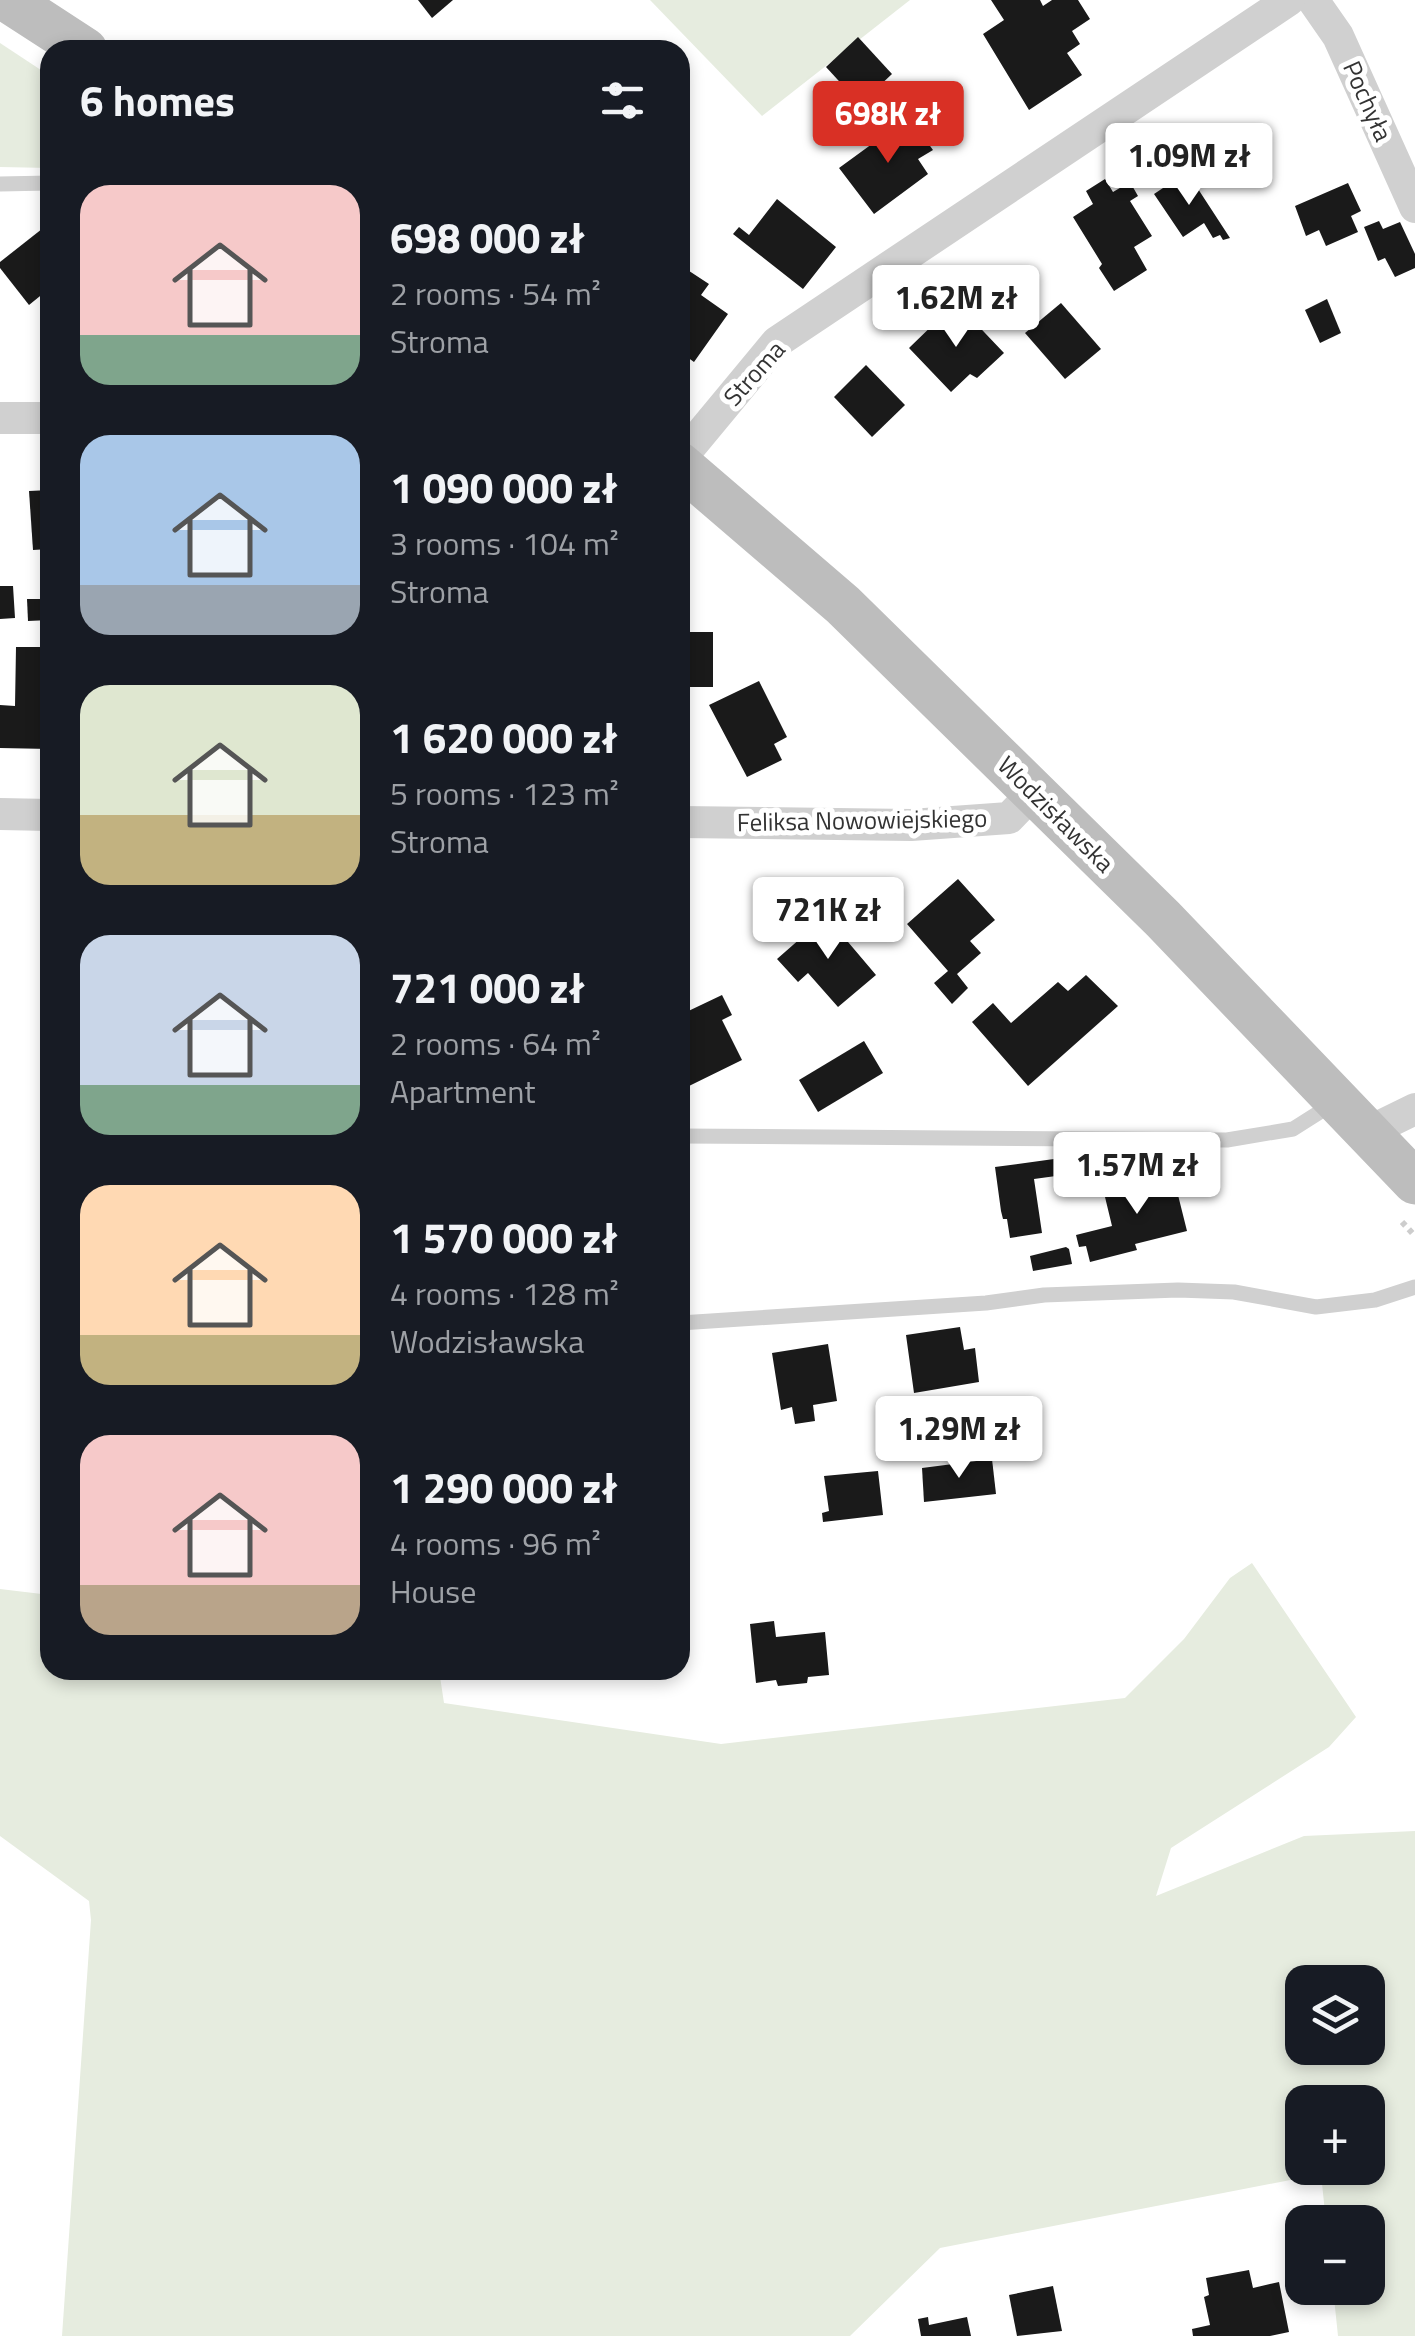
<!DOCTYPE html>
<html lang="en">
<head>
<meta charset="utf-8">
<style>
	:root { --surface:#171b24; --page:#242831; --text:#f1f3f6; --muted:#9ea1a6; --accent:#d93025 }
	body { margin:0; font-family:"Titillium Web",sans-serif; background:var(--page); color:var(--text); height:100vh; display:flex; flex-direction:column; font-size:38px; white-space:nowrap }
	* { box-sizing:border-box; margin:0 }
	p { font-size:32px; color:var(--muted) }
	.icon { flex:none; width:55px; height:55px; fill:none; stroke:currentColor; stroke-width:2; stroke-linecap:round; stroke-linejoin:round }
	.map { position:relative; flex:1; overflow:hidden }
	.details { position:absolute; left:40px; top:40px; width:650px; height:1640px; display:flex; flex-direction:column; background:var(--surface); border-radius:30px; box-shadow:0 5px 15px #0003 }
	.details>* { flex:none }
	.buttons { position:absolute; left:1285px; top:1965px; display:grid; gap:20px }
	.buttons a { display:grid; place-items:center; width:100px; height:100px; border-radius:20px; background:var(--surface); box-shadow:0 5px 15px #0003; font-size:50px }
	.price { position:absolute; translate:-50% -85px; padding:0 22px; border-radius:10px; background:#fff; color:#222; font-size:32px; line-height:65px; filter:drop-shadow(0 2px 5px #0008) }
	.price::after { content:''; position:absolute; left:50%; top:60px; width:30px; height:22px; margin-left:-15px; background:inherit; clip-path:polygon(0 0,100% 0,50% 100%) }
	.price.selected { background:var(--accent); color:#fff }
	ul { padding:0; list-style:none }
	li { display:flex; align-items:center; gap:30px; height:250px; padding:0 40px }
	li span { display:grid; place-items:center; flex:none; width:280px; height:200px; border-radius:30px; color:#555 }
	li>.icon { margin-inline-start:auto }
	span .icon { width:120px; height:120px; fill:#fffc; stroke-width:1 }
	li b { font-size:42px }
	h2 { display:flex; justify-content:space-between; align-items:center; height:120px; padding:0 40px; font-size:42px }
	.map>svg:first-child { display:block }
	.green { fill:#e6ecdf; fill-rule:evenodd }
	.building { fill:#1a1a1a }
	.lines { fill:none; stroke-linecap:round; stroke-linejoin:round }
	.path { stroke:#cdcdcd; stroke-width:6; stroke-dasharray:5 5; stroke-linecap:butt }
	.lane { stroke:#d0d0d0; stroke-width:15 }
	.street { stroke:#d0d0d0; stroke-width:32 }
	.secondary { stroke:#bdbdbd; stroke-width:45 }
	.labels { text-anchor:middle; stroke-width:10; stroke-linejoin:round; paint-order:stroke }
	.street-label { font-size:25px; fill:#333; stroke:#fff }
</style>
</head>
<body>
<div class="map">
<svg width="1415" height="2336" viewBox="0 0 1415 2336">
	<rect width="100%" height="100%" fill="#fff"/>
	<g class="green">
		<path d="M650 0H910L762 116Z"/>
		<path d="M0 43 50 76V168L0 167Z"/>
		<path d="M1252 1563 1356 1717 1329 1747 1171 1848 1156 1896 1304 1836 1415 1831V2336H1338L1333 2288H1368V2222H1326L1321 2174 940 2248 850 2336H62L91 1920 89 1901 0 1836V1589L50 1595V1670H439L444 1703 721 1744 1125 1698 1184 1639 1230 1578ZM1302 1982H1368V2048H1302ZM1368 2102V2168H1302V2102Z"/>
	</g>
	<g class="building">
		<path d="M418 0H453L432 18Z"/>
		<path d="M991 0H1040L1043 6 1052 0H1078L1090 19 1072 31 1080 44 1067 53 1082 75 1029 110 983 34 1004 20Z"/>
		<path d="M858 37 892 74 860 104 826 67Z"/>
		<path d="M909 117 933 150 918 159 928 174 874 214 839 168Z"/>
		<path d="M1187 172 1230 238 1223 240 1220 235 1213 238 1204 223 1183 237 1154 194Z"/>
		<path d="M1105 179 1113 192 1130 182 1138 196 1130 201 1152 236 1134 247 1147 270 1114 291 1099 268 1102 264 1073 217 1093 204 1086 191Z"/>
		<path d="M1348 183 1361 211 1351 216 1358 232 1326 246 1319 230 1306 236 1295 206Z"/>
		<path d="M777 199 836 247 803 289 733 234 739 227 749 235Z"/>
		<path d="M1379 221 1383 229 1400 222 1415 254V268L1395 277 1385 258 1378 261 1364 227Z"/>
		<path d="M47 225 50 228V288L29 305 0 268V262Z"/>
		<path d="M680 265 709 284 701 295 728 314 694 362 680 352Z"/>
		<path d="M1327 299 1341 333 1320 343 1305 310Z"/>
		<path d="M1061 303 1101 349 1065 379 1025 333Z"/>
		<path d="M966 313 1004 353 977 378 970 374 951 392 909 348 944 314 954 323Z"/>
		<path d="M866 365 905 405 872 437 834 397Z"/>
		<path d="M50 490V549L33 550 29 491Z"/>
		<path d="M0 586H13L15 618 0 619Z"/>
		<path d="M27 599H50V620L28 621Z"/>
		<path d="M682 632H713V687H683Z"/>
		<path d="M16 647H50V749L0 748V705L15 706Z"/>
		<path d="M759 681 787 737 774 744 782 760 747 777 709 705Z"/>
		<path d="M958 879 995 920 970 941 981 953 957 974 968 988 952 1004 934 983 948 971 907 924Z"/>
		<path d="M826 916 876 975 838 1007 808 973 798 982 777 959Z"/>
		<path d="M1086 975 1118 1006 1028 1086 972 1022 993 1003 1011 1023 1058 982 1068 991Z"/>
		<path d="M722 995 732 1015 722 1020 742 1060 689 1086 680 1069V1015Z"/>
		<path d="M864 1041 883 1073 818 1112 799 1080Z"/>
		<path d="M1054 1159 1056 1176 1034 1179 1042 1233 1010 1238 1007 1219H1003L1001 1211 995 1167Z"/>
		<path d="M1172 1171 1187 1231 1135 1244 1137 1250 1090 1262 1086 1246 1079 1247 1076 1235 1112 1226 1105 1197 1119 1194 1118 1185Z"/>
		<path d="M1066 1247 1069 1249 1072 1264 1033 1271 1030 1256Z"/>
		<path d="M960 1327 964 1350 975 1348 979 1382 914 1393 906 1335Z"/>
		<path d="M828 1344 837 1401 813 1405 815 1421 795 1424 792 1407 781 1410 772 1353Z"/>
		<path d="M992 1459 996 1494 924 1502 922 1468Z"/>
		<path d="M878 1471 883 1515 823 1522 822 1513 829 1511 824 1476Z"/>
		<path d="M774 1621 776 1637 825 1632 829 1675 808 1677 807 1683 778 1686 776 1680 756 1683 750 1624Z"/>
		<path d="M1249 2270 1253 2288 1279 2282 1289 2332 1270 2336H1193L1192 2329 1210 2325 1204 2297 1209 2295 1206 2278Z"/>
		<path d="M1053 2286 1062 2331 1017 2336 1009 2295Z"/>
		<path d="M928 2317 929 2325 967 2317 971 2336H921L918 2319Z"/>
	</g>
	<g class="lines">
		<path class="path" d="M1402 1222 1415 1236"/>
		<g class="lane">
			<path d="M0 184 50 183"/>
			<path d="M680 1136 1227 1140 1293 1129 1334 1103"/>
			<path d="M680 1323 986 1303 1044 1295 1178 1290 1234 1292 1316 1307 1375 1300 1415 1287"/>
		</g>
		<g class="street">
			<path d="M1313 0 1338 36 1415 207"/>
			<path d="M0 418H50"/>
			<path d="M680 459 777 342 1289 0"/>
			<path d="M0 814 50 815"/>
			<path d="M680 822 911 825 1009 818 1034 792"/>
			<path d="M1368 1132 1415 1109"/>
		</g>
		<g class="secondary">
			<path d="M8 0 85 50"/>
			<path d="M680 465 843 605 1163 919 1415 1182"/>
		</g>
	</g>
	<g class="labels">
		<g class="street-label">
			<text transform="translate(1368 101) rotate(66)" y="9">Pochyła</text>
			<text transform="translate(754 373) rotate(-48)" y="9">Stroma</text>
			<text transform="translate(1056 814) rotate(45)" y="9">Wodzisławska</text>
			<text transform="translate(862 820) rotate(-1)" y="9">Feliksa Nowowiejskiego</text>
		</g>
	</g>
</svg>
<div class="buttons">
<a><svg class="icon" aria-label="layers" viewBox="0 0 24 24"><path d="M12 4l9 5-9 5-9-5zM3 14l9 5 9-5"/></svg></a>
<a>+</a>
<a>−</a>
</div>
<b class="price selected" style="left:888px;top:166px">698K zł</b>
<b class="price" style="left:1189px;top:208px">1.09M zł</b>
<b class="price" style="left:956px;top:350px">1.62M zł</b>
<b class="price" style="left:828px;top:962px">721K zł</b>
<b class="price" style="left:1137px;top:1217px">1.57M zł</b>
<b class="price" style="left:959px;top:1481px">1.29M zł</b>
<section class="details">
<h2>6 homes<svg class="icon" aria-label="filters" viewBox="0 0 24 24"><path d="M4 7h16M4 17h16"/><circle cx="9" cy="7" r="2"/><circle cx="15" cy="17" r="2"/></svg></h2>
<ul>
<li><span style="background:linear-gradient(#f6c9c9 75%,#7fa58c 0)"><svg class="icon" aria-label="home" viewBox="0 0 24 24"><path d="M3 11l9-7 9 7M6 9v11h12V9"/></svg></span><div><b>698 000 zł</b><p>2 rooms · 54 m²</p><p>Stroma</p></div></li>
<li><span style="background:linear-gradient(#a9c7e8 75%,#9aa5b1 0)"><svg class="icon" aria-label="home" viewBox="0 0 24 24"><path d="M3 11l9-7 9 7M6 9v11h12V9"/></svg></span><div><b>1 090 000 zł</b><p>3 rooms · 104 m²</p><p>Stroma</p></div></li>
<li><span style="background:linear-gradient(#dfe7d0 65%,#c2b280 0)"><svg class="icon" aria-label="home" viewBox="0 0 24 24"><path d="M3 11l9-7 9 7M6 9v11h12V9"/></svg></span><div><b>1 620 000 zł</b><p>5 rooms · 123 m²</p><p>Stroma</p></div></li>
<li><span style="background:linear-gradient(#c9d6e8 75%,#7fa58c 0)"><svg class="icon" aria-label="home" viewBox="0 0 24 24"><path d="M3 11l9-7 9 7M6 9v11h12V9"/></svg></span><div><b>721 000 zł</b><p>2 rooms · 64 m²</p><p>Apartment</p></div></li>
<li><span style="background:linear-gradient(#ffd9b3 75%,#c2b280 0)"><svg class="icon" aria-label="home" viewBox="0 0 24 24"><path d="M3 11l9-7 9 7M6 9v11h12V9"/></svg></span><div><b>1 570 000 zł</b><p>4 rooms · 128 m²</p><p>Wodzisławska</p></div></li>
<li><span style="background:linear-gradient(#f6c9c9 75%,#b9a48a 0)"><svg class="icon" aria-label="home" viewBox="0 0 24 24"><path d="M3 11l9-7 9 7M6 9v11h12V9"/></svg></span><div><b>1 290 000 zł</b><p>4 rooms · 96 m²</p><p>House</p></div></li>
</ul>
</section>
</div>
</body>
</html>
